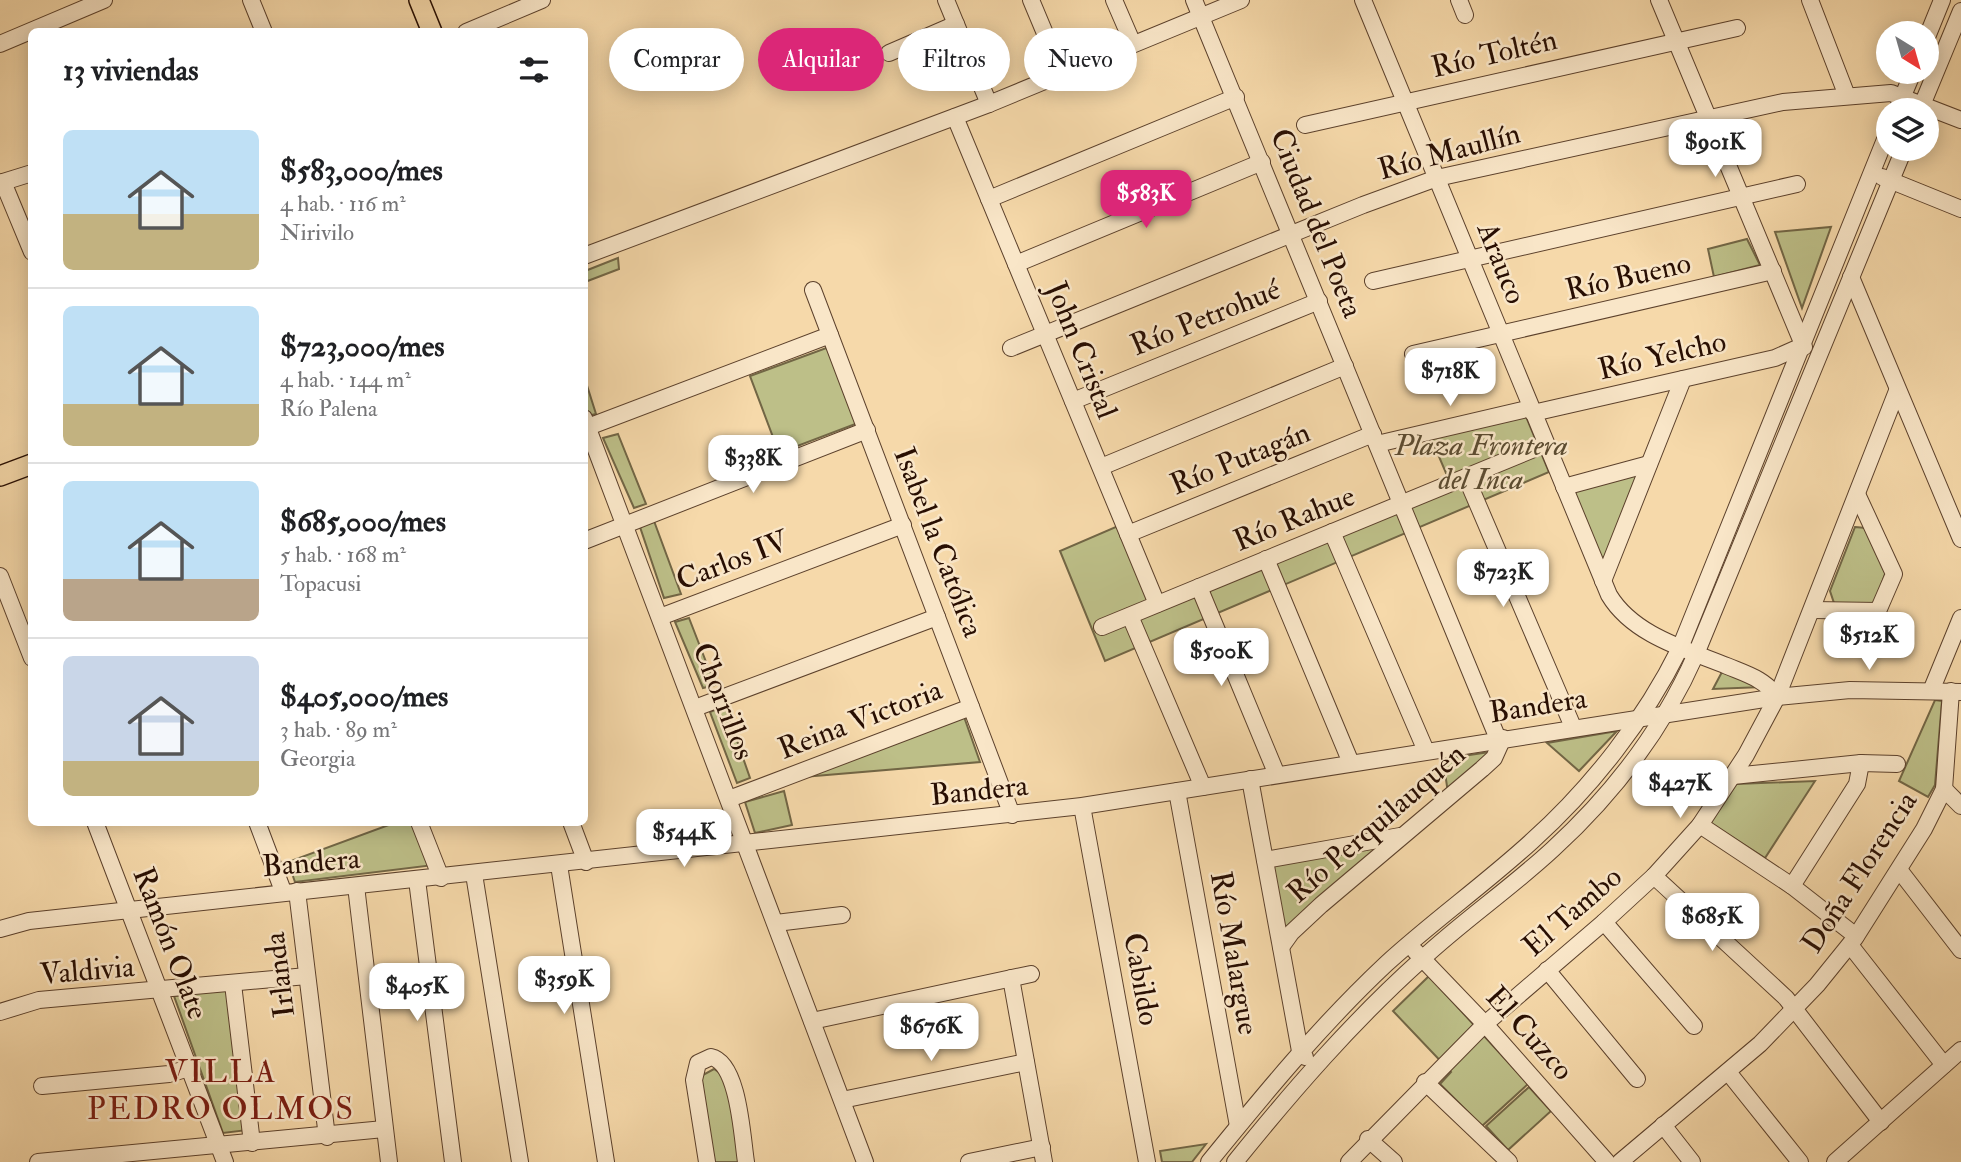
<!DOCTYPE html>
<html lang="es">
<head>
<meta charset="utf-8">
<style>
	:root { --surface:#fff; --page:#f6f6f6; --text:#202124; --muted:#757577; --line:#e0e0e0; --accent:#db2777 }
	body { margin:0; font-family:"IM FELL Double Pica",serif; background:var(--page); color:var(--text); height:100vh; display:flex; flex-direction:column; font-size:26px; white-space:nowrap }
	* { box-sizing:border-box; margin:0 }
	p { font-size:23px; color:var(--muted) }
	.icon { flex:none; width:38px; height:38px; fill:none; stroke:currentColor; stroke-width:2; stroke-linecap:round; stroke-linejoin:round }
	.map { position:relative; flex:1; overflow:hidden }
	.details { position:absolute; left:28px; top:28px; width:560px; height:798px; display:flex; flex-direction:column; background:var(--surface); border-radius:10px; box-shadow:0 4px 18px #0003 }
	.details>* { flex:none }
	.top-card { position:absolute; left:609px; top:28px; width:665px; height:63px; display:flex; gap:14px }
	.needle { width:46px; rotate:143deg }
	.fabs { position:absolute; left:1876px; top:21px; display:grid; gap:14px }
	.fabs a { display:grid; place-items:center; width:63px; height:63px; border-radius:50%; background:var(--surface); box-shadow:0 4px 18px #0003; font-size:35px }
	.price { position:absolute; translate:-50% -60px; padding:0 16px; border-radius:14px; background:#fff; color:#222; font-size:23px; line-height:46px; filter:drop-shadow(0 2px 4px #0008) }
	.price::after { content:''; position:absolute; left:50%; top:42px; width:21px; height:16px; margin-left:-10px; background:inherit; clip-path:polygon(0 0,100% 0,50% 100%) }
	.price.active { background:var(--accent); color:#fff }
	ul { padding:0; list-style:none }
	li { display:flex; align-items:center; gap:21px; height:175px; padding:0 35px }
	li+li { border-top:2px solid var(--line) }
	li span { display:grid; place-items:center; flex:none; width:196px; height:140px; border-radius:10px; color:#555 }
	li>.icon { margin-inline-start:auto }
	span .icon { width:84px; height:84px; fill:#fffc; stroke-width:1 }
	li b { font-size:30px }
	h2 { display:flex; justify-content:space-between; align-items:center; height:84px; padding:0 35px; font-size:30px }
	.tag { padding:0 24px; border-radius:32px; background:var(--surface); box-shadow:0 4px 18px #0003; font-size:24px; line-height:63px }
	.tag.active { background:var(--accent); color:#fff }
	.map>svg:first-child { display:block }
	.green { fill:#bdbf88; stroke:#726645; stroke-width:2 }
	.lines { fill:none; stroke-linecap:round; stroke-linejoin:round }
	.minor-casing { stroke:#5c412c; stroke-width:18 }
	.major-casing { stroke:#280e02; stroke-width:22 }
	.minor { stroke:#f9e6c8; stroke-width:16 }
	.major { stroke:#f6d9aa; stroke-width:19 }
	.labels { text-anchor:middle; stroke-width:5; stroke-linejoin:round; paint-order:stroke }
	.street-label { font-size:30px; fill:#280e02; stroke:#f9e6c8 }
	.park-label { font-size:30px; font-style:italic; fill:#5c4c31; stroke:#f9e6c8 }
	.neighbourhood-label { font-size:32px; letter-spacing:2px; fill:#7a1f14; stroke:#f9e6c8 }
</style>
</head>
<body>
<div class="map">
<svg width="1961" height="1162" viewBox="0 0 1961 1162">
	<rect width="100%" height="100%" fill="#f6d9aa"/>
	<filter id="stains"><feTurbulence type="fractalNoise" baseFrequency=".00286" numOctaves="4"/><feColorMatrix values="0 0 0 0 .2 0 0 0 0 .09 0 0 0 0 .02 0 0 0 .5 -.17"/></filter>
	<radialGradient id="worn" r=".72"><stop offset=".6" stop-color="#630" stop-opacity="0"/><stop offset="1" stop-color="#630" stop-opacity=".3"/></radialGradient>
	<g class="green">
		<path d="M1831 227 1802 308 1775 232Z"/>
		<path d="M1747 239 1760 265 1714 277 1708 249Z"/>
		<path d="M618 258 619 269 585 282V271Z"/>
		<path d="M829 347 858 423 779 453 750 376Z"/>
		<path d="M584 376 596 414 587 416Z"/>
		<path d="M1525 414 1549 472 1105 661 1060 551 1118 526 1153 610 1452 487 1431 438Z"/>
		<path d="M618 434 646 504 634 508 603 438Z"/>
		<path d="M1643 471 1604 567 1571 490Z"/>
		<path d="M654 521 681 594 664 598 640 527Z"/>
		<path d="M1855 527 1866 528 1886 571 1875 604 1834 603 1830 591Z"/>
		<path d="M689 618 715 685 703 688 675 622Z"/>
		<path d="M1723 670 1763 687 1713 689Z"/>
		<path d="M1935 700 1942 701 1935 785 1928 797 1899 781Z"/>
		<path d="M725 706 750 778 737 783 710 712Z"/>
		<path d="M963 714 980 762 803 777Z"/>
		<path d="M1617 731 1579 771 1547 743Z"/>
		<path d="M1496 751 1448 793 1443 759Z"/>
		<path d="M1815 781 1765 858 1710 823 1736 784Z"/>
		<path d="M784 791 792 825 755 833 745 802Z"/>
		<path d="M414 822 434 865 295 882 288 862 394 823Z"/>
		<path d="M1383 843 1285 931 1272 862Z"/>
		<path d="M1429 976 1528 1084 1482 1126 1440 1084 1451 1072 1393 1011Z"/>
		<path d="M232 988 248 1130 223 1133 174 996Z"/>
		<path d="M714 1069 726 1077 741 1162H714L701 1076Z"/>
		<path d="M1529 1087 1551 1111 1508 1150 1486 1126Z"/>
		<path d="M1206 1144 1192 1162H1162L1160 1151Z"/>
	</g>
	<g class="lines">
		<defs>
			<g id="minor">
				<path d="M251 0 264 32"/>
				<path d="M946 0 989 104"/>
				<path d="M1031 0 1062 74"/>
				<path d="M1114 0 1133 44"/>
				<path d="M1194 0 1498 739"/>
				<path d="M1363 0 1609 595C1633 635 1685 649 1727 666 1746 674 1765 679 1777 697"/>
				<path d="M1459 0 1465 15"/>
				<path d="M1659 0 1804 347"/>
				<path d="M1810 0 1847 96"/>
				<path d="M466 32 542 0"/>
				<path d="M1927 37 1942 0"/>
				<path d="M0 44 104 0"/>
				<path d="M889 53 956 24"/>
				<path d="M1897 110 1913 72"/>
				<path d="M1920 110 1961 11"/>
				<path d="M955 117 1157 604"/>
				<path d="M1305 125 1737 28"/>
				<path d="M1882 177 1961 209"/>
				<path d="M3 182 32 252"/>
				<path d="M0 183 32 173"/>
				<path d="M989 199 1236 97"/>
				<path d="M584 256 989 104 1241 0"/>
				<path d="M1016 264 1262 162"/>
				<path d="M1851 277 1961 539"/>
				<path d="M1373 281 1797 184"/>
				<path d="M813 290 1012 815"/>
				<path d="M1011 348 1363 205 1437 178 1783 102 1891 93 1961 120"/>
				<path d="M1413 354 1773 271"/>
				<path d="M1073 401 1319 301"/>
				<path d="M1533 413 1775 358 1802 346"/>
				<path d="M584 418 865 1162"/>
				<path d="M588 427 830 335"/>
				<path d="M1377 444 1531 408"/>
				<path d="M1101 467 1345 366"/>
				<path d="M1466 477 1573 727"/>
				<path d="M1564 487 1649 464"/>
				<path d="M1332 532 1426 751"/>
				<path d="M1128 534 1373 434"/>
				<path d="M584 541 867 430"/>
				<path d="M1266 559 1351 763"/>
				<path d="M0 576 32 658"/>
				<path d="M1603 581 1683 379"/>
				<path d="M1199 587 1277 775"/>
				<path d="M1813 610 1878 611 1894 574 1857 494"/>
				<path d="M1130 616 1203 787"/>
				<path d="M660 617 903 525"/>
				<path d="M1102 627 1546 444"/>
				<path d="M1931 691 1961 618"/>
				<path d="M695 708 937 617"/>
				<path d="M1733 776 1861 763 1897 764"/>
				<path d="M1250 779 1300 1051 1305 1057"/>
				<path d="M1944 789 1961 806"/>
				<path d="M1177 791 1238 1126"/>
				<path d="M729 799 971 707"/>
				<path d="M1082 806 1147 1162"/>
				<path d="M95 822 225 1162"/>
				<path d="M257 822 283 891"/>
				<path d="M419 822 441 878"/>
				<path d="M571 822 586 862"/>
				<path d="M1700 825 1792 886 1856 936"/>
				<path d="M1265 860 1400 836"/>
				<path d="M559 865 606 1162"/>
				<path d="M1900 871 1961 950"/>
				<path d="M474 874 520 1162"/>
				<path d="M1654 876 1786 998 1881 1122"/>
				<path d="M417 880 453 1162"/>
				<path d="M356 886 389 1162"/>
				<path d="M1792 886 1857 784 1861 763"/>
				<path d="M297 891 327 1137"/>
				<path d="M1604 922 1694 1026"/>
				<path d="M776 923 842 915"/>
				<path d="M0 929 29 921 1082 806 1777 697 1850 690 1961 692"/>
				<path d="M1850 945 1944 1065"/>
				<path d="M1281 947 1291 933 1321 905 1482 769 1494 758 1503 738"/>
				<path d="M1415 951 1485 1024 1607 1162"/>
				<path d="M1547 970 1637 1079"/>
				<path d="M1011 978 1044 1162"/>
				<path d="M233 984 252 1143"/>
				<path d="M0 1012 39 1000 307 976"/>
				<path d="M812 1021 1031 974"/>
				<path d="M1728 1072 1800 1162"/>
				<path d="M1425 1082 1509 1162"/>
				<path d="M42 1086 169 1074 189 1068"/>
				<path d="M842 1100 1026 1062"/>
				<path d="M1663 1125 1692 1162"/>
				<path d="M1368 1139 1394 1162"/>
				<path d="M38 1162 384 1129"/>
				<path d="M707 1162 694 1080 698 1063 711 1057C739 1063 742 1137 746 1162"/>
				<path d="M969 1162 1042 1147"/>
				<path d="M1209 1162C1265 1093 1321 1025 1386 964 1433 921 1485 884 1532 841 1592 787 1645 719 1680 648L1888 132"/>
				<path d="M1235 1162C1293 1090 1353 1021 1422 959 1464 920 1511 888 1553 849 1613 794 1663 729 1696 654L1904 149"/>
				<path d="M1349 1162 1485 1024 1604 922 1654 876 1700 825 1746 755 1777 697 1897 391"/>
				<path d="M1620 1162 1760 1044 1817 985 1855 938 1924 829 1944 789 1951 691"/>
				<path d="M1835 1162 1961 1050"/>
			</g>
			<g id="major">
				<path d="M419 0 432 32"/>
				<path d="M0 476 32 464"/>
			</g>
		</defs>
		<use href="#minor" class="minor-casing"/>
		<use href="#major" class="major-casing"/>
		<use href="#minor" class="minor"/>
		<use href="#major" class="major"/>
	</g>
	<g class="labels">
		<g class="street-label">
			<text transform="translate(1494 53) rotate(-13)" y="10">Río Toltén</text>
			<text transform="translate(1449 151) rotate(-15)" y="10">Río Maullín</text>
			<text transform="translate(1317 223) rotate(68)" y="10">Ciudad del Poeta</text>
			<text transform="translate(1502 263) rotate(68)" y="10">Arauco</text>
			<text transform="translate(1628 276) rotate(-13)" y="10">Río Bueno</text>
			<text transform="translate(1205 317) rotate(-22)" y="10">Río Petrohué</text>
			<text transform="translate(1082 350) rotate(68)" y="10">John Cristal</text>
			<text transform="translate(1662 355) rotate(-13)" y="10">Río Yelcho</text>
			<text transform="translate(1240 458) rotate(-22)" y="10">Río Putagán</text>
			<text transform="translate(1294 518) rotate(-22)" y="10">Río Rahue</text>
			<text transform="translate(939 542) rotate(69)" y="10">Isabel la Católica</text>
			<text transform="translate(732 560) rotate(-21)" y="10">Carlos IV</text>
			<text transform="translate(724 701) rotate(69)" y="10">Chorrillos</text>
			<text transform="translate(1538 705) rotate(-9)" y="10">Bandera</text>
			<text transform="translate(860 719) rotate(-21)" y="10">Reina Victoria</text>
			<text transform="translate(979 790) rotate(-6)" y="10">Bandera</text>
			<text transform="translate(1376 823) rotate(-41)" y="10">Río Perquilauquén</text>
			<text transform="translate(311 862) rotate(-5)" y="10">Bandera</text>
			<text transform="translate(1859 872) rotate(-57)" y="10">Doña Florencia</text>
			<text transform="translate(1572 911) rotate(-41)" y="10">El Tambo</text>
			<text transform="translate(171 943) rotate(69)" y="10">Ramón Olate</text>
			<text transform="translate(1235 953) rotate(80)" y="10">Río Malargue</text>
			<text transform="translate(87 970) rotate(-5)" y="10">Valdivia</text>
			<text transform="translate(279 975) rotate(-97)" y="10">Irlanda</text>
			<text transform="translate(1142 979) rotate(80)" y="10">Cabildo</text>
			<text transform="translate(1530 1033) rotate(48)" y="10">El Cuzco</text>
		</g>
		<g class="park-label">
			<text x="1481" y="455">Plaza Frontera<tspan x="1481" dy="34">del Inca</tspan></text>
		</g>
		<g class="neighbourhood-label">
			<text x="221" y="1082">VILLA<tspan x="221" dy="37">PEDRO OLMOS</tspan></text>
		</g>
	</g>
	<rect width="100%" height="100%" filter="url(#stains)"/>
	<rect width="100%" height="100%" fill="url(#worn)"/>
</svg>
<div class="fabs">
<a><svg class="needle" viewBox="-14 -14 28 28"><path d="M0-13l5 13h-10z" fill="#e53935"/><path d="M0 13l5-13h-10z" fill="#757577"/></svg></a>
<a><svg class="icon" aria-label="layers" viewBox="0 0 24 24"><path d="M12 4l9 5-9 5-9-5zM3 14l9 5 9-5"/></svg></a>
</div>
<b class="price" style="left:1715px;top:179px">$901K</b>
<b class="price active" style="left:1146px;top:230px">$583K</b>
<b class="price" style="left:1450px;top:408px">$718K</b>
<b class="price" style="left:753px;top:495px">$338K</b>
<b class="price" style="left:1503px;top:609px">$723K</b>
<b class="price" style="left:1869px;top:672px">$512K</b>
<b class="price" style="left:1221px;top:688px">$500K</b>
<b class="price" style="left:1680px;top:820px">$427K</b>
<b class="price" style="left:684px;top:869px">$544K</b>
<b class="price" style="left:1712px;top:953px">$685K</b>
<b class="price" style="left:564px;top:1016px">$359K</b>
<b class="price" style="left:417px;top:1023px">$405K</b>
<b class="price" style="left:931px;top:1063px">$676K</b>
<div class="top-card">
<a class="tag">Comprar</a>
<a class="tag active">Alquilar</a>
<a class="tag">Filtros</a>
<a class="tag">Nuevo</a>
</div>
<section class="details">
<h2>13 viviendas<svg class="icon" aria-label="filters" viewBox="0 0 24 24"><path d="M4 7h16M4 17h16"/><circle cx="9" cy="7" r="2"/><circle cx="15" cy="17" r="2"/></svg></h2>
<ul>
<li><span style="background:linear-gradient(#bfe0f5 60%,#c2b280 0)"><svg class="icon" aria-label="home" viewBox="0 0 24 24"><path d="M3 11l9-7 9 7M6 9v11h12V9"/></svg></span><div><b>$583,000/mes</b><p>4 hab. · 116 m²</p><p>Nirivilo</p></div></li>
<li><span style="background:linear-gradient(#bfe0f5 70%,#c2b280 0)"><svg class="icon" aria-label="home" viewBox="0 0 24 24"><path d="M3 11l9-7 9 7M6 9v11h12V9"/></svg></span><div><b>$723,000/mes</b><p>4 hab. · 144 m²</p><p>Río Palena</p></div></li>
<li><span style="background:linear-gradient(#bfe0f5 70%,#b9a48a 0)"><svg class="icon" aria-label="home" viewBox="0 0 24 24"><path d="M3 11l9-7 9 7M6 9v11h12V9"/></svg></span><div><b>$685,000/mes</b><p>5 hab. · 168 m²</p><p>Topacusi</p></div></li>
<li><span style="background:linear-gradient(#c9d6e8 75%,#c2b280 0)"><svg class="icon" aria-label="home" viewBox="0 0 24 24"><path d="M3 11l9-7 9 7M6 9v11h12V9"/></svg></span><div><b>$405,000/mes</b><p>3 hab. · 89 m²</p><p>Georgia</p></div></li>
</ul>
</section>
</div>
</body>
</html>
